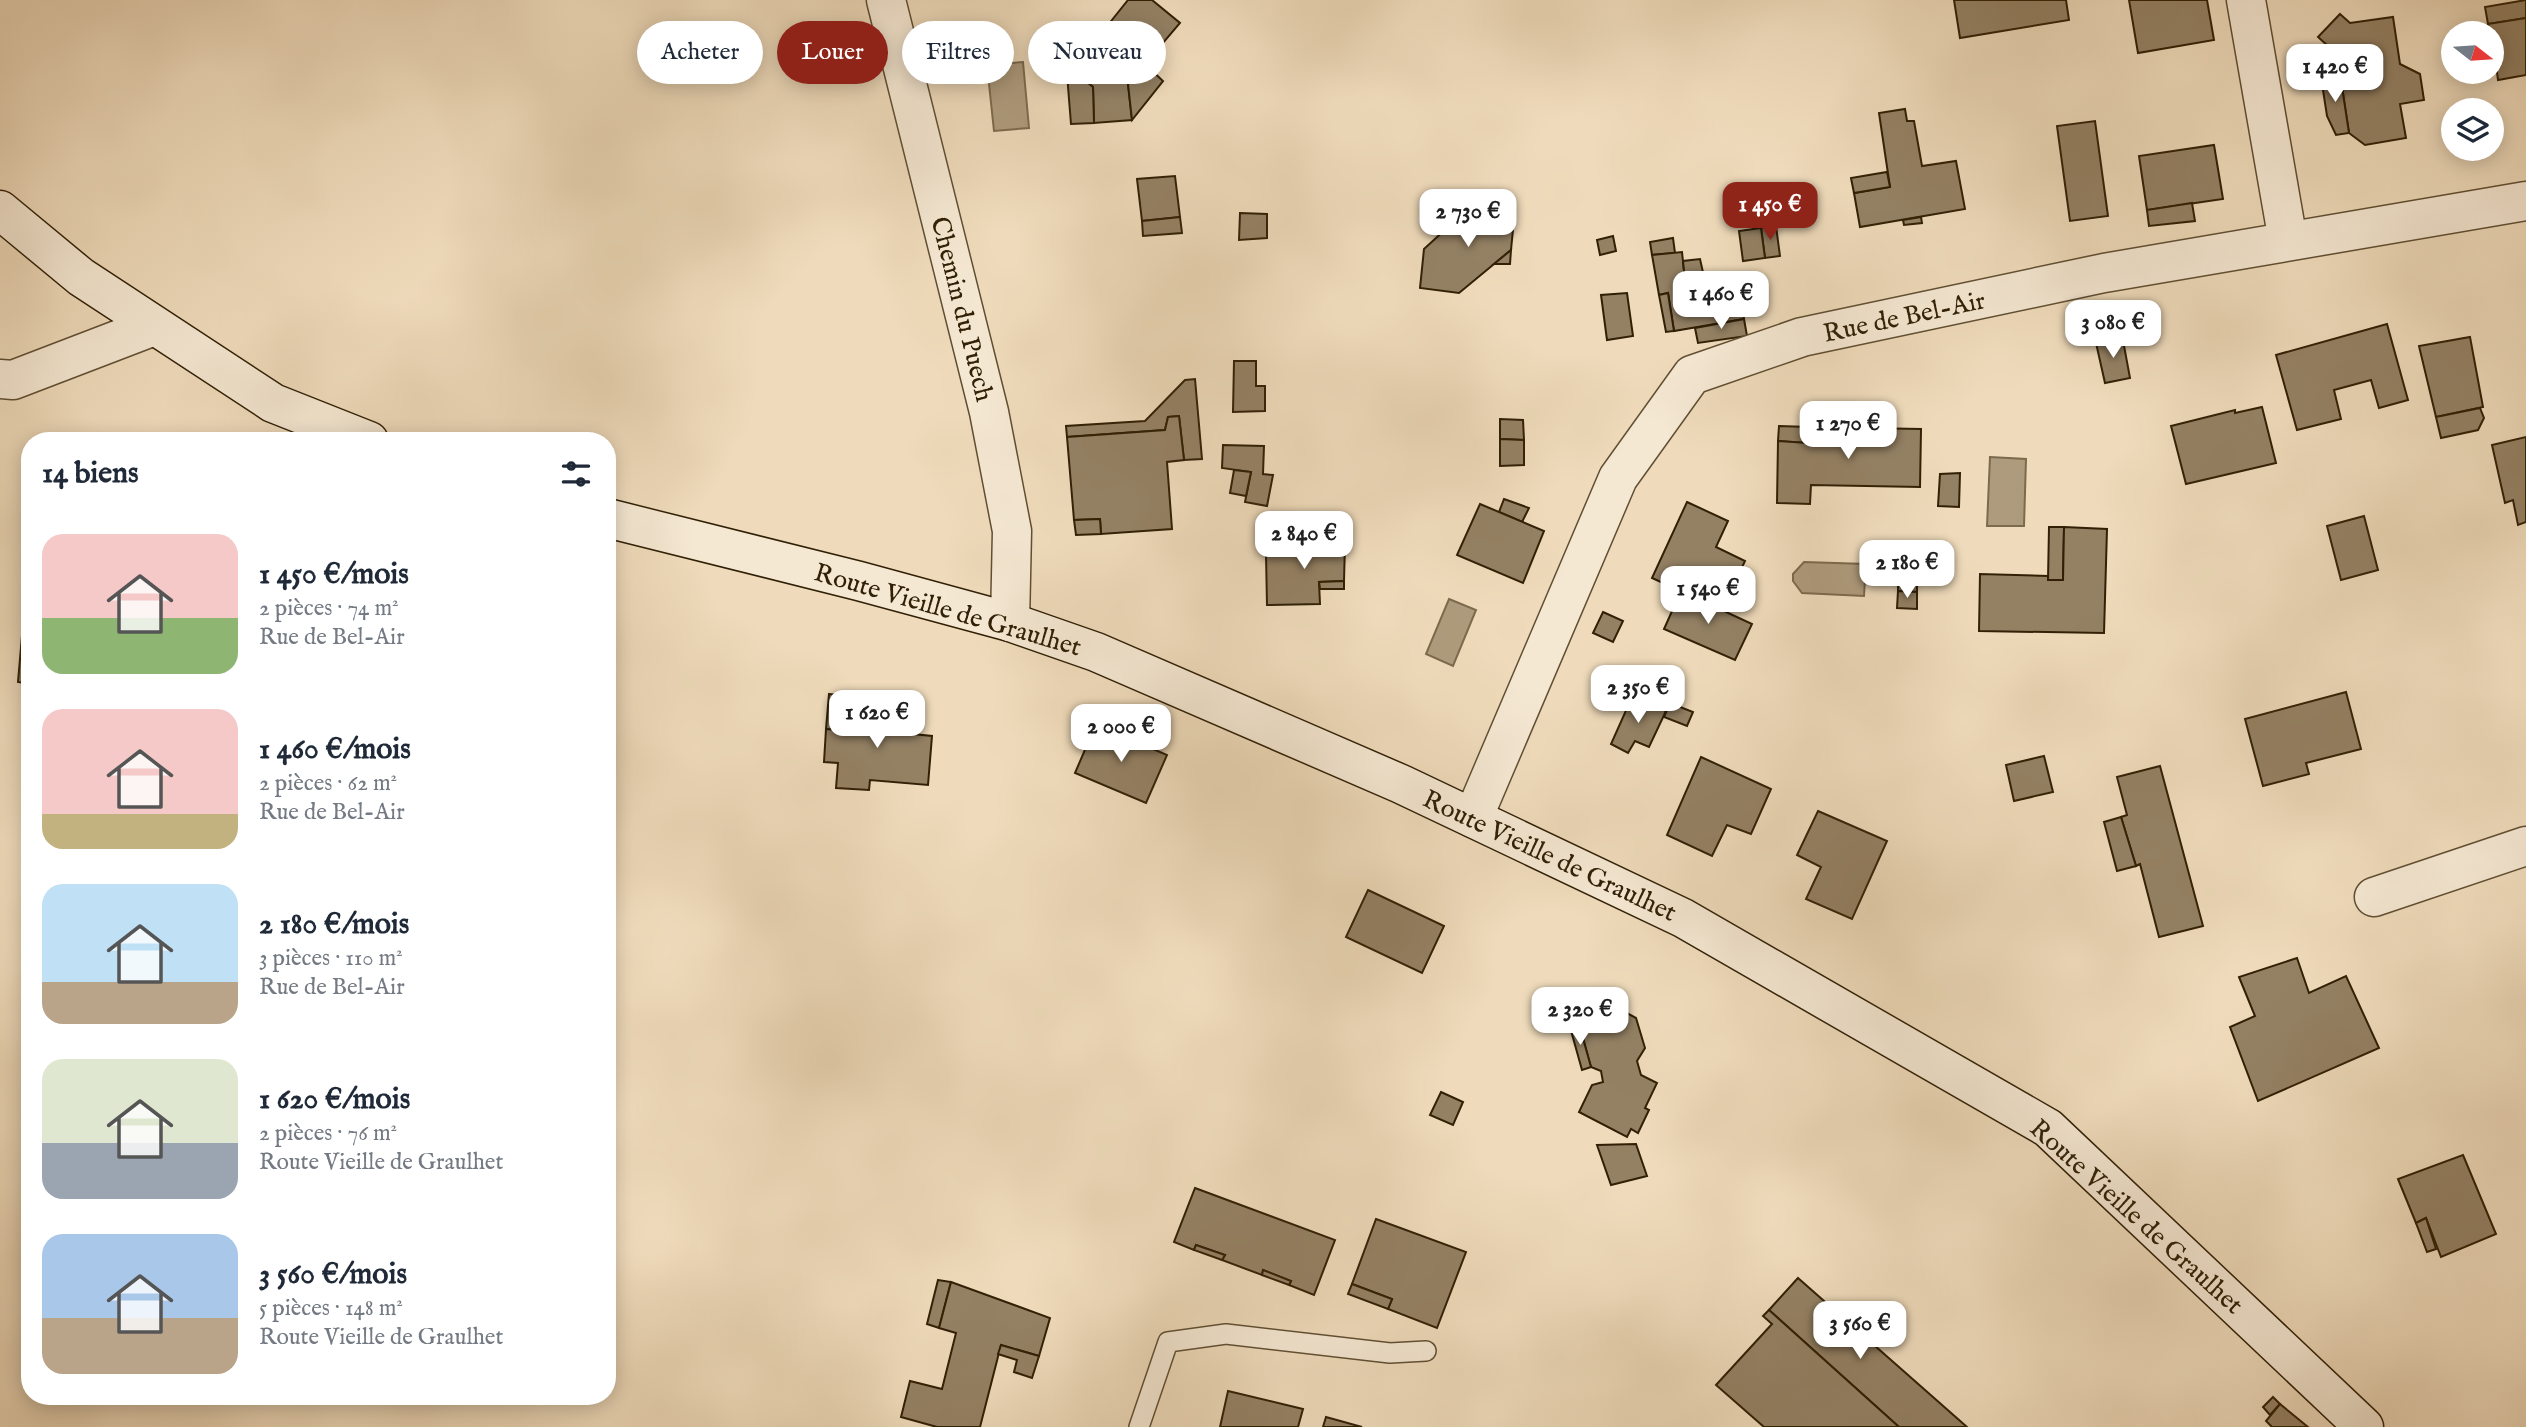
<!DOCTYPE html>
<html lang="fr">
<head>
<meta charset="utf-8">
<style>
	:root { --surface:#fff; --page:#f2f2f3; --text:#1f2937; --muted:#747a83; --accent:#8f2418 }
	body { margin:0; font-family:"IM FELL English",serif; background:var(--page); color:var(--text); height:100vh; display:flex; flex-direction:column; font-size:26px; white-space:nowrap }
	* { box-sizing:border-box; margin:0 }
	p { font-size:23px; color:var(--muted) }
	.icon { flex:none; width:38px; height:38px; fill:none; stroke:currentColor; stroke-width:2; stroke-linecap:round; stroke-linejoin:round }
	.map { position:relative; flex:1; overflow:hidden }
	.sheet { position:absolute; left:21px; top:432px; width:595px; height:973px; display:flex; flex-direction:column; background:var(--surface); border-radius:28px; box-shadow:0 4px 18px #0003 }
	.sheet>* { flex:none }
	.hud { position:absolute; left:637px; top:21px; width:665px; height:63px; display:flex; gap:14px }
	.needle { width:46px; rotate:107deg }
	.fabs { position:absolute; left:2441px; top:21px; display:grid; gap:14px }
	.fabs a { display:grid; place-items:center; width:63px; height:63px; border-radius:50%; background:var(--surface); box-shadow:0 4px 18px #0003; font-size:35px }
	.price { position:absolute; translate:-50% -60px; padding:0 16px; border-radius:14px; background:#fff; color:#222; font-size:23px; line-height:46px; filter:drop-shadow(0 2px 4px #0008) }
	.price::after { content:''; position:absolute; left:50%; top:42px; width:21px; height:16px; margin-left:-10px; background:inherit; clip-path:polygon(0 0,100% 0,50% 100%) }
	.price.on { background:var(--accent); color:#fff }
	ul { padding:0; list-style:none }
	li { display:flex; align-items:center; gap:21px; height:175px; padding:0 21px }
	li span { display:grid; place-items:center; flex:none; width:196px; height:140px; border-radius:21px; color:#555 }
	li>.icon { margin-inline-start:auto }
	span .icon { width:84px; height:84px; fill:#fffc; stroke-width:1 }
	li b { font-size:30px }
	h2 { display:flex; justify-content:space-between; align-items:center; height:84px; padding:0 21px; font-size:30px }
	.tag { padding:0 24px; border-radius:32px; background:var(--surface); box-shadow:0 4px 18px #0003; font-size:24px; line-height:63px }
	.tag.on { background:var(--accent); color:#fff }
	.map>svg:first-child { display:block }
	.water { fill:#ae9b7d; stroke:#7c6a4d; stroke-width:2 }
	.building { fill:#948164; stroke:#312006; stroke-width:2 }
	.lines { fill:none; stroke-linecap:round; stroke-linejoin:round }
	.service-casing { stroke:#604f33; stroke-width:22 }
	.minor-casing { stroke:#604f33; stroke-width:41 }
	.secondary-casing { stroke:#312006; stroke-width:41 }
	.service { stroke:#f5e8d3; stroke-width:19 }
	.minor { stroke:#f5e8d3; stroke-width:38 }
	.secondary { stroke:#f5e8d3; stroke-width:38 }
	.labels { text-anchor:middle; stroke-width:5; stroke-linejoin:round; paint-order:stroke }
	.street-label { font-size:26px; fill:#312006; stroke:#f5e8d3 }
</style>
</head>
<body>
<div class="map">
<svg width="2526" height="1427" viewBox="0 0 2526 1427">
	<rect width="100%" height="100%" fill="#efdbbb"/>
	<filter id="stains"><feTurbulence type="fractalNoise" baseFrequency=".00286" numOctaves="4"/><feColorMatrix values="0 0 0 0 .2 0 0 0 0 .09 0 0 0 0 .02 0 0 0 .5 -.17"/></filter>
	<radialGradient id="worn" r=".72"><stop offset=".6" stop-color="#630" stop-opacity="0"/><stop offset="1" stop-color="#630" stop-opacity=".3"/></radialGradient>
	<g class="water">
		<path d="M1023 62 1029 128 994 131 987 65Z"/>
		<path d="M1990 457 2026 459 2024 526H1987Z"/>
		<path d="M1804 562 1866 564 1864 596 1802 593 1793 581V574Z"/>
		<path d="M1449 599 1476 610 1453 666 1426 654Z"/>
	</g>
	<g class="building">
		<path d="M1128 0H1152L1180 23 1128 84 1132 120 1094 123 1093 87 1072 70Z"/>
		<path d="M1954 0H2066L2069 20 1960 38Z"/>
		<path d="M2129 0H2207L2214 40 2138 53Z"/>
		<path d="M2526 0V18L2488 24 2485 7Z"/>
		<path d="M2340 14 2350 23 2393 17 2400 64 2420 74 2424 100 2400 104 2406 138 2365 145 2349 133 2340 74 2361 71 2359 58 2331 63 2328 46 2318 37Z"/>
		<path d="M2526 18V75L2498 80 2492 33H2490L2488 24Z"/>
		<path d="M1145 64 1163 81 1132 120 1128 84Z"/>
		<path d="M1072 70 1093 87 1094 123 1071 124 1067 74Z"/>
		<path d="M2340 74 2349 133 2336 135 2327 116 2321 77Z"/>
		<path d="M1905 109 1907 121H1914L1922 166 1956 161 1965 209 1860 227 1854 193 1890 187 1879 113Z"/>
		<path d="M2095 121 2108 216 2070 221 2057 126Z"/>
		<path d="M2214 145 2223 199 2147 210 2139 156Z"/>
		<path d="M1887 172 1890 187 1854 193 1851 178Z"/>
		<path d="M1175 176 1180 217 1142 221 1137 179Z"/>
		<path d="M2192 203 2195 221 2149 226 2147 210Z"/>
		<path d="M1460 204 1472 205 1457 221Z"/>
		<path d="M1472 205 1515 209 1511 250 1459 293 1420 288 1424 249Z"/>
		<path d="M1240 213 1267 214V238L1239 240Z"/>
		<path d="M1180 217 1182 233 1143 236 1142 221Z"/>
		<path d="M1921 217 1922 223 1904 225 1903 220Z"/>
		<path d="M1776 226 1780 256 1765 258 1761 228Z"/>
		<path d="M1761 228 1765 258 1743 261 1739 231Z"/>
		<path d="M1613 236 1616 251 1600 255 1597 240Z"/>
		<path d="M1673 238 1675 253 1652 255 1650 242Z"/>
		<path d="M1511 250 1510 264H1494Z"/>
		<path d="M1682 252 1686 290 1738 283 1744 319 1674 331 1668 293 1659 295 1652 255Z"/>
		<path d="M1700 259 1704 277 1685 280 1683 261Z"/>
		<path d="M1717 276 1719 285 1686 290 1685 280Z"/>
		<path d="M1627 293 1633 336 1607 340 1601 295Z"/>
		<path d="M1668 293 1674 331 1666 332 1659 295Z"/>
		<path d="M1744 319 1747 336 1698 343 1695 328Z"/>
		<path d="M2387 324 2408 400 2379 408 2371 380 2334 390 2341 419 2297 430 2276 355Z"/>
		<path d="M2122 335 2130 378 2105 383 2096 343Z"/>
		<path d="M2470 337 2483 407 2436 417 2419 346Z"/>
		<path d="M1234 361H1256V386H1265V411L1233 412Z"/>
		<path d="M1195 379 1202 459 1184 460 1179 416 1168 417 1165 430 1067 437 1066 426 1145 421 1185 380Z"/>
		<path d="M2262 407 2276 463 2186 484 2171 426 2235 410V413Z"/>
		<path d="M2480 408 2484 418 2478 430 2441 438 2436 417Z"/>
		<path d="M1179 416 1184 460 1167 462 1172 529 1101 534 1100 519 1074 520 1067 437 1165 430 1168 417Z"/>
		<path d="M1500 419 1523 420 1524 440 1500 439Z"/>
		<path d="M1779 426 1809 427 1807 443 1778 441Z"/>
		<path d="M1809 427 1921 429 1920 487 1811 485 1810 504 1777 503 1778 441 1807 443Z"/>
		<path d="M2526 437V522L2518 525 2513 500 2505 503 2492 445Z"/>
		<path d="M1500 439 1524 440V465L1500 466Z"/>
		<path d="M1223 445 1264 446 1263 474 1273 475 1267 506 1245 502 1251 472 1222 468Z"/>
		<path d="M1234 470 1251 472 1246 496 1230 493Z"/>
		<path d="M1960 473 1959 507 1938 506 1940 474Z"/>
		<path d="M1504 499 1529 508 1522 522 1499 512Z"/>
		<path d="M1687 502 1728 521 1716 547 1745 561 1722 610 1652 578Z"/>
		<path d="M1480 504 1544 531 1523 583 1457 555Z"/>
		<path d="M2364 516 2378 570 2341 580 2327 526Z"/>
		<path d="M1100 519 1101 534 1076 535 1074 520Z"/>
		<path d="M2049 527H2064L2063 580H2048Z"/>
		<path d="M2064 527 2107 529 2104 633 1979 631 1980 574 2048 576V580H2063Z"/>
		<path d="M1312 534H1336L1334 543 1345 544 1344 581 1319 582 1320 604 1267 605 1266 555 1288 556V542L1311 543Z"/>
		<path d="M1267 542H1288V556L1266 555Z"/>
		<path d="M1898 574H1917V592L1898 591Z"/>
		<path d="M1344 581V589H1320L1319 582Z"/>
		<path d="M1681 591 1752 624 1735 660 1664 629Z"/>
		<path d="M1898 591 1917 592V609L1897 608Z"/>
		<path d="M1603 612 1623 621 1613 642 1593 633Z"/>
		<path d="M23 624H30V684L18 682Z"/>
		<path d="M2346 692 2361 749 2306 763 2309 774 2263 786 2245 719Z"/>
		<path d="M829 694 858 697 856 731 826 729Z"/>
		<path d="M858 697 895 701 893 732 932 736 928 785 870 780 869 790 836 788 838 763 824 762 826 729 856 731Z"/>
		<path d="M1632 697 1666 711 1649 747 1635 741 1628 753 1611 744Z"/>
		<path d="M1670 703 1693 712 1687 726 1664 717Z"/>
		<path d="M1096 724 1167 755 1146 803 1075 773Z"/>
		<path d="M2044 756 2053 792 2014 801 2006 765Z"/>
		<path d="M1701 757 1771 789 1751 834 1727 825 1712 856 1667 835Z"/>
		<path d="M2160 766 2203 926 2159 937 2140 864 2136 866 2121 817 2127 815 2117 777Z"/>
		<path d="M1818 811 1887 841 1852 919 1806 899 1821 867 1797 855Z"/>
		<path d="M2121 817 2136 866 2117 871 2104 822Z"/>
		<path d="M1368 890 1444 926 1422 973 1346 937Z"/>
		<path d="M2297 958 2309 993 2346 976 2379 1048 2258 1101 2230 1027 2255 1016 2239 977Z"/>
		<path d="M1623 1011 1636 1018 1645 1048 1637 1061 1641 1075 1657 1083 1645 1108 1649 1110 1638 1133 1631 1129 1627 1137 1579 1112 1592 1085 1603 1082 1601 1071 1591 1067 1579 1024Z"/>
		<path d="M1579 1024 1591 1067 1582 1070 1570 1027Z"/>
		<path d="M1441 1092 1463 1102 1453 1125 1430 1115Z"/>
		<path d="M1636 1144 1647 1176 1611 1185 1597 1145Z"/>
		<path d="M2463 1155 2496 1234 2441 1257 2426 1218 2416 1223 2398 1179Z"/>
		<path d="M1195 1188 1335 1240 1314 1295 1289 1285 1291 1281 1263 1270 1262 1275 1222 1260 1225 1255 1196 1245 1194 1250 1174 1242Z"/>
		<path d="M2426 1218 2436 1249 2427 1252 2416 1223Z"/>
		<path d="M1376 1219 1466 1252 1437 1328 1388 1309 1392 1299 1352 1284Z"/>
		<path d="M1196 1245 1225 1255 1222 1260 1194 1250Z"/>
		<path d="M1263 1270 1291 1281 1289 1285 1262 1275Z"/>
		<path d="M1798 1278 1967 1427H1899L1769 1310Z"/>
		<path d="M938 1280 951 1282 939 1328 927 1324Z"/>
		<path d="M951 1282 1050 1318 1039 1356 1001 1345 980 1427H937L901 1417 910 1381 942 1389 956 1333 939 1328Z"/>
		<path d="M1352 1284 1392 1299 1388 1309 1348 1294Z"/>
		<path d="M1769 1310 1899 1427H1764L1716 1385 1772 1324 1763 1316Z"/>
		<path d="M1001 1345 1039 1356 1032 1378 1014 1372 1017 1360 998 1354Z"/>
		<path d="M1228 1391 1303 1409 1298 1427H1220Z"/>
		<path d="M2273 1397 2280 1404 2270 1415 2263 1407Z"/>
		<path d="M2280 1404 2308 1427H2272L2266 1421Z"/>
		<path d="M1326 1417 1362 1427H1323Z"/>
	</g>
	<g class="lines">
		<defs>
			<path id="service" d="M1139 1427 1168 1342 1226 1334 1390 1353 1426 1351"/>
			<g id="minor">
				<path d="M886 0 989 412 1012 531 1010 622"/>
				<path d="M2246 0 2288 241"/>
				<path d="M0 379 13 380 154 326"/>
				<path d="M1473 818 1618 478 1692 375 1802 337 2104 273 2526 201"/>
				<path d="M2374 897 2526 846"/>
			</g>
			<g id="secondary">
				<path d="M0 210 81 277 273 403 369 441"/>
				<path d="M607 518 859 581 1010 622 1096 652 1401 784 1683 918 2048 1128 2364 1427"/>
			</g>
		</defs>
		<use href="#service" class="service-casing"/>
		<use href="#minor" class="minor-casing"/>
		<use href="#secondary" class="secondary-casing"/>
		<use href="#service" class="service"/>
		<use href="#minor" class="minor"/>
		<use href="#secondary" class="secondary"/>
	</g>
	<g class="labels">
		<g class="street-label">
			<text transform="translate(963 309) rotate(76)" y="9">Chemin du Puech</text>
			<text transform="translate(1904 316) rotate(-12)" y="9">Rue de Bel-Air</text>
			<text transform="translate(948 609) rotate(16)" y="9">Route Vieille de Graulhet</text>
			<text transform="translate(1550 855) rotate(25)" y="9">Route Vieille de Graulhet</text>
			<text transform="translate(2137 1216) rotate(42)" y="9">Route Vieille de Graulhet</text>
		</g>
	</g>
	<rect width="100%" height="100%" filter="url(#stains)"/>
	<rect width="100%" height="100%" fill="url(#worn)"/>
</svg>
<div class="fabs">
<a><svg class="needle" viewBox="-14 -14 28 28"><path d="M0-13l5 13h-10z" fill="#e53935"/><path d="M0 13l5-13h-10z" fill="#747a83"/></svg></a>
<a><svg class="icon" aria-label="layers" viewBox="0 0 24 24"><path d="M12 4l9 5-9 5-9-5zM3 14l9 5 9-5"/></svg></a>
</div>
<b class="price" style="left:2335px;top:104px">1 420 €</b>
<b class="price on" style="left:1770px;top:242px">1 450 €</b>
<b class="price" style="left:1468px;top:249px">2 730 €</b>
<b class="price" style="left:1721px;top:331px">1 460 €</b>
<b class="price" style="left:2113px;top:360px">3 080 €</b>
<b class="price" style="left:1848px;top:461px">1 270 €</b>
<b class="price" style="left:1304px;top:571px">2 840 €</b>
<b class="price" style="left:1907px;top:600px">2 180 €</b>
<b class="price" style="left:1708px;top:626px">1 540 €</b>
<b class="price" style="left:1638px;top:725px">2 350 €</b>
<b class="price" style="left:877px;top:750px">1 620 €</b>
<b class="price" style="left:1121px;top:764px">2 000 €</b>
<b class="price" style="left:1580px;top:1047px">2 320 €</b>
<b class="price" style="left:1860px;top:1361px">3 560 €</b>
<div class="hud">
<a class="tag">Acheter</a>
<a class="tag on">Louer</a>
<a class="tag">Filtres</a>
<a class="tag">Nouveau</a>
</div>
<section class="sheet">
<h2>14 biens<svg class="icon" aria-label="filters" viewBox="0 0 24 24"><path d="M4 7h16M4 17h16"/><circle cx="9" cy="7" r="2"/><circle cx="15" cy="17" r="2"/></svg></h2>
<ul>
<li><span style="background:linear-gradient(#f6c9c9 60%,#8fb573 0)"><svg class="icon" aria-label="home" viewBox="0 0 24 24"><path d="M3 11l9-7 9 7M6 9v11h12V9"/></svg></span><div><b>1 450 €/mois</b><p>2 pièces · 74 m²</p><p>Rue de Bel-Air</p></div></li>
<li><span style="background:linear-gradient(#f6c9c9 75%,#c2b280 0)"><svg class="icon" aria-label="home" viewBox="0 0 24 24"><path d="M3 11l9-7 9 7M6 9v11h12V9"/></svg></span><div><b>1 460 €/mois</b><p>2 pièces · 62 m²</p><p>Rue de Bel-Air</p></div></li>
<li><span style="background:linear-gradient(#bfe0f5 70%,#b9a48a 0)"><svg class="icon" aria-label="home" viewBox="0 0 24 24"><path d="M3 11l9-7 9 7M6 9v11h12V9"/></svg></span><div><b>2 180 €/mois</b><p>3 pièces · 110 m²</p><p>Rue de Bel-Air</p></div></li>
<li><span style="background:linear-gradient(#dfe7d0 60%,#9aa5b1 0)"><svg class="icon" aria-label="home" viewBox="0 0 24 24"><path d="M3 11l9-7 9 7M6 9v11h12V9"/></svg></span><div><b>1 620 €/mois</b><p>2 pièces · 76 m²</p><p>Route Vieille de Graulhet</p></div></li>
<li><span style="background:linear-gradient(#a9c7e8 60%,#b9a48a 0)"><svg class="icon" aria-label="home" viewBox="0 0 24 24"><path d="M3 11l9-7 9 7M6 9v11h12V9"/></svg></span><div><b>3 560 €/mois</b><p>5 pièces · 148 m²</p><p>Route Vieille de Graulhet</p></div></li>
</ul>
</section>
</div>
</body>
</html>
